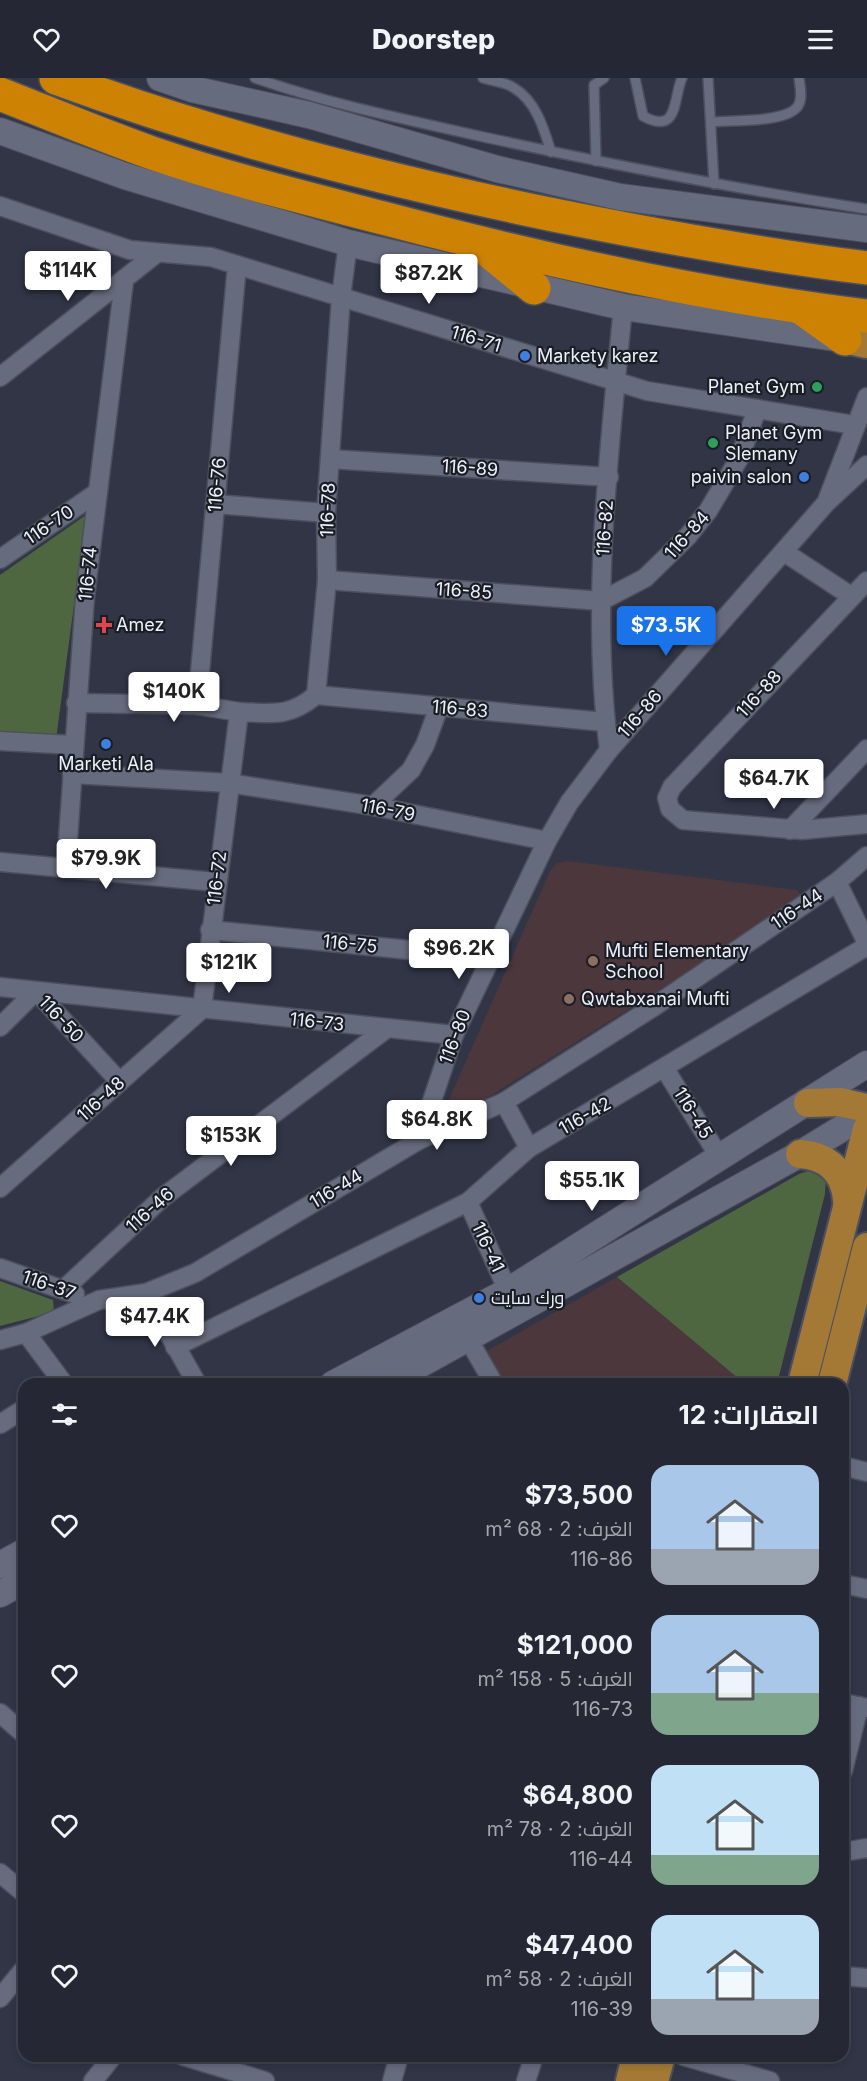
<!DOCTYPE html>
<html lang="ar">
<head>
<meta charset="utf-8">
<style>
	:root { --surface:#252834; --page:#2d303c; --text:#f1f3f6; --muted:#a3a6ac; --line:#42444f; --accent:#1a73e8 }
	body { margin:0; font-family:Inter,Cairo,sans-serif; background:var(--page); color:var(--text); direction:rtl; height:100vh; display:flex; flex-direction:column; font-size:22px; white-space:nowrap }
	* { box-sizing:border-box; margin:0 }
	p { font-size:20px; color:var(--muted) }
	.icon { flex:none; width:33px; height:33px; fill:none; stroke:currentColor; stroke-width:2; stroke-linecap:round; stroke-linejoin:round }
	.map { position:relative; flex:1; overflow:hidden; direction:ltr }
	.sheet { position:absolute; left:18px; top:1300px; width:831px; height:684px; display:flex; flex-direction:column; background:var(--surface); border-radius:18px; box-shadow:0 3px 9px #0003,0 0 0 2px var(--line); direction:rtl }
	.sheet>* { flex:none }
	.price { position:absolute; translate:-50% -51px; padding:0 14px; border-radius:6px; background:#fff; color:#222; font-size:20px; line-height:39px; filter:drop-shadow(0 2px 3px #0008) }
	.price::after { content:''; position:absolute; left:50%; top:36px; width:18px; height:14px; margin-left:-9px; background:inherit; clip-path:polygon(0 0,100% 0,50% 100%) }
	.price.current { background:var(--accent); color:#fff }
	ul { padding:0; list-style:none }
	li { display:flex; align-items:center; gap:18px; height:150px; padding:0 30px }
	li span { display:grid; place-items:center; flex:none; width:168px; height:120px; border-radius:18px; color:#555 }
	li>.icon { margin-inline-start:auto }
	span .icon { width:72px; height:72px; fill:#fffc; stroke-width:1 }
	li b { font-size:26px }
	h2 { display:flex; justify-content:space-between; align-items:center; height:72px; padding:0 30px; font-size:26px }
	header { display:flex; justify-content:space-between; align-items:center; height:78px; padding:0 30px; background:var(--surface); font-size:27px; font-weight:800 }
	.map>svg:first-child { display:block }
	.education { fill:#4c373c }
	.green { fill:#4f6741 }
	.lines { fill:none; stroke-linecap:round; stroke-linejoin:round }
	.lane-casing { stroke:#4c505d; stroke-width:12 }
	.street-casing { stroke:#4c505d; stroke-width:21 }
	.secondary-casing { stroke:#4c505d; stroke-width:28 }
	.primary-casing { stroke:#4c505d; stroke-width:32 }
	.highway-casing { stroke:#4c505d; stroke-width:36 }
	.lane { stroke:#666b7e; stroke-width:9 }
	.street { stroke:#666b7e; stroke-width:18 }
	.secondary { stroke:#666b7e; stroke-width:26 }
	.primary { stroke:#a47935; stroke-width:28 }
	.highway { stroke:#cd8204; stroke-width:33 }
	.shop-dot { fill:#3f7fe0; stroke:#1b1d25; stroke-width:2 }
	.leisure-dot { fill:#2e9e5b; stroke:#1b1d25; stroke-width:2 }
	.health-dot { fill:#e0444e; stroke:#1b1d25; stroke-width:2 }
	.education-dot { fill:#8d6e63; stroke:#1b1d25; stroke-width:2 }
	.labels { text-anchor:middle; stroke-width:4.5; stroke-linejoin:round; paint-order:stroke }
	.street-label { font-size:18px; fill:#ecf0fa; stroke:#1b1d25 }
	.poi-label { font-size:18px; fill:#ecf0fa; stroke:#1b1d25; text-anchor:start }
</style>
</head>
<body>
<header><svg class="icon" aria-label="menu" viewBox="0 0 24 24"><path d="M4 6h16M4 12h16M4 18h16"/></svg>Doorstep<svg class="icon" aria-label="heart" viewBox="0 0 24 24"><path d="M12 20l-8-8c-3-5 5-10 8-4 3-6 11-1 8 4z"/></svg></header>
<div class="map">
<svg width="867" height="2003" viewBox="0 0 867 2003">
	<rect width="100%" height="100%" fill="#313546"/>
	<g class="education">
		<path d="M568 783 797 812 802 819 800 824 471 1030 463 1033 455 1032 450 1027V1019L550 793 557 785Z"/>
		<path d="M617 1199 745 1306H496L480 1277Z"/>
	</g>
	<g class="green">
		<path d="M86 437 56 661 0 660V497Z"/>
		<path d="M814 1091 826 1098 825 1116 777 1306H745L617 1199 799 1096Z"/>
		<path d="M0 1203 53 1222 54 1234 0 1248Z"/>
	</g>
	<g class="lines">
		<defs>
			<g id="lane">
				<path d="M255 0C329 26 404 41 479 58 608 86 737 111 867 131"/>
				<path d="M483 0C492 3 506 4 514 10 536 23 544 51 551 74"/>
				<path d="M635 0 643 38C679 58 673 20 682 0"/>
				<path d="M708 0 714 106"/>
				<path d="M711 44C730 42 787 45 798 28 803 20 800 9 799 0"/>
				<path d="M596 83 594 7 604 0"/>
			</g>
			<g id="street">
				<path d="M0 128 130 172 211 179 647 313 854 347"/>
				<path d="M0 299 157 175"/>
				<path d="M330 381 609 399"/>
				<path d="M828 420 867 319"/>
				<path d="M215 426 326 435"/>
				<path d="M784 474 851 518"/>
				<path d="M0 481 98 414"/>
				<path d="M327 502 601 523 645 500 688 458 708 433 740 379 757 331"/>
				<path d="M867 503 672 709 667 720 670 731 683 742 802 752 867 746"/>
				<path d="M316 617 605 644"/>
				<path d="M197 627 237 187"/>
				<path d="M239 634C271 635 289 640 316 617L327 502 326 435 341 219 348 165"/>
				<path d="M0 663 73 667"/>
				<path d="M609 672C590 526 609 375 623 229"/>
				<path d="M72 696 229 705 373 728 547 763"/>
				<path d="M373 728 411 692 425 667 439 629"/>
				<path d="M790 752 867 671"/>
				<path d="M0 784 216 804"/>
				<path d="M66 790 85 519 124 203"/>
				<path d="M837 804 867 865"/>
				<path d="M210 852 489 880"/>
				<path d="M0 909 454 957"/>
				<path d="M0 949 36 913 120 1004"/>
				<path d="M665 991 720 1080"/>
				<path d="M504 1024 529 1070"/>
				<path d="M419 1062 454 957 547 763 569 725 609 672 826 425 867 387"/>
				<path d="M0 1110 202 931 239 634 197 627 76 625"/>
				<path d="M468 1124 508 1213"/>
				<path d="M0 1190 75 1216"/>
				<path d="M64 1211 162 1120 386 951"/>
				<path d="M146 1215 197 1306"/>
				<path d="M26 1255 64 1306"/>
				<path d="M467 1259 494 1306"/>
				<path d="M0 1262 26 1255 99 1222 146 1215 195 1195 419 1062 504 1024 652 930 837 804 867 778"/>
				<path d="M175 1269 468 1124 529 1070 867 868"/>
				<path d="M0 1346 24 1331"/>
				<path d="M843 1388 867 1394"/>
				<path d="M843 1506 867 1511"/>
				<path d="M843 1625 867 1630"/>
				<path d="M0 1635 24 1656"/>
				<path d="M843 1693 859 1628"/>
				<path d="M843 1774 867 1770"/>
				<path d="M0 1795 24 1815"/>
				<path d="M843 1898 867 1900"/>
				<path d="M0 1920 24 1891"/>
				<path d="M183 1978 265 2003"/>
				<path d="M683 1978 770 2003"/>
				<path d="M93 2003 113 1978"/>
				<path d="M392 2003 399 1978"/>
				<path d="M526 2003 534 1978"/>
			</g>
			<g id="secondary">
				<path d="M160 0 192 11 309 37 497 91 620 119 867 151"/>
				<path d="M0 53 125 98 348 165 623 229 842 261"/>
				<path d="M333 1306 508 1213 867 986"/>
				<path d="M385 1306 800 1076 867 1035"/>
				<path d="M0 1487 24 1474"/>
				<path d="M0 1516 24 1503"/>
			</g>
			<g id="primary">
				<path d="M845 261 867 266"/>
				<path d="M808 1025 840 1024 867 1030"/>
				<path d="M800 1076C828 1078 845 1094 847 1122"/>
				<path d="M802 1306 867 1051"/>
				<path d="M832 1306 867 1169"/>
				<path d="M630 2003 636 1978"/>
				<path d="M654 2003 661 1978"/>
			</g>
			<g id="highway">
				<path d="M56 0C218 60 385 102 554 137 658 158 762 177 867 190"/>
				<path d="M0 16C51 36 101 57 152 75 228 101 306 120 383 140 542 182 704 218 867 238"/>
				<path d="M485 170 534 210"/>
				<path d="M803 231 845 261"/>
			</g>
		</defs>
		<use href="#lane" class="lane-casing"/>
		<use href="#street" class="street-casing"/>
		<use href="#secondary" class="secondary-casing"/>
		<use href="#primary" class="primary-casing"/>
		<use href="#highway" class="highway-casing"/>
		<use href="#lane" class="lane"/>
		<use href="#street" class="street"/>
		<use href="#secondary" class="secondary"/>
		<use href="#primary" class="primary"/>
		<use href="#highway" class="highway"/>
	</g>
	<g class="shop-dot">
		<circle cx="525" cy="278" r="6"/>
		<circle cx="804" cy="399" r="6"/>
		<circle cx="106" cy="666" r="6"/>
		<circle cx="479" cy="1220" r="6"/>
	</g>
	<g class="leisure-dot">
		<circle cx="817" cy="309" r="6"/>
		<circle cx="713" cy="365" r="6"/>
	</g>
	<path class="health-dot" d="M101 538h6v6h6v6h-6v6h-6v-6h-6v-6h6z"/>
	<g class="education-dot">
		<circle cx="593" cy="883" r="6"/>
		<circle cx="569" cy="921" r="6"/>
	</g>
	<g class="labels">
		<g class="street-label">
			<text transform="translate(476 261) rotate(17)" y="6">116-71</text>
			<text transform="translate(470 390) rotate(4)" y="6">116-89</text>
			<text transform="translate(217 407) rotate(-85)" y="6">116-76</text>
			<text transform="translate(328 432) rotate(-88)" y="6">116-78</text>
			<text transform="translate(49 447) rotate(-34)" y="6">116-70</text>
			<text transform="translate(605 450) rotate(-86)" y="6">116-82</text>
			<text transform="translate(687 457) rotate(-48)" y="6">116-84</text>
			<text transform="translate(88 496) rotate(-84)" y="6">116-74</text>
			<text transform="translate(464 513) rotate(4)" y="6">116-85</text>
			<text transform="translate(759 616) rotate(-47)" y="6">116-88</text>
			<text transform="translate(460 631) rotate(5)" y="6">116-83</text>
			<text transform="translate(640 636) rotate(-49)" y="6">116-86</text>
			<text transform="translate(388 732) rotate(11)" y="6">116-79</text>
			<text transform="translate(217 800) rotate(-83)" y="6">116-72</text>
			<text transform="translate(797 831) rotate(-34)" y="6">116-44</text>
			<text transform="translate(350 866) rotate(6)" y="6">116-75</text>
			<text transform="translate(61 941) rotate(47)" y="6">116-50</text>
			<text transform="translate(317 944) rotate(6)" y="6">116-73</text>
			<text transform="translate(455 959) rotate(-69)" y="6">116-80</text>
			<text transform="translate(101 1021) rotate(-42)" y="6">116-48</text>
			<text transform="translate(693 1035) rotate(58)" y="6">116-45</text>
			<text transform="translate(585 1038) rotate(-30)" y="6">116-42</text>
			<text transform="translate(336 1111) rotate(-31)" y="6">116-44</text>
			<text transform="translate(150 1132) rotate(-42)" y="6">116-46</text>
			<text transform="translate(488 1169) rotate(65)" y="6">116-41</text>
			<text transform="translate(49 1207) rotate(19)" y="6">116-37</text>
		</g>
		<g class="poi-label">
			<text x="537" y="284">Markety karez</text>
			<text x="805" y="315" text-anchor="end">Planet Gym</text>
			<text x="725" y="361">Planet Gym<tspan x="725" dy="21">Slemany</tspan></text>
			<text x="792" y="405" text-anchor="end">paivin salon</text>
			<text x="116" y="553">Amez</text>
			<text x="106" y="692" text-anchor="middle">Marketi Ala</text>
			<text x="605" y="879">Mufti Elementary<tspan x="605" dy="21">School</tspan></text>
			<text x="581" y="927">Qwtabxanai Mufti</text>
			<text x="491" y="1226">ورك سايت</text>
		</g>
	</g>
</svg>
<b class="price" style="left:68px;top:224px">$114K</b>
<b class="price" style="left:429px;top:227px">$87.2K</b>
<b class="price current" style="left:666px;top:579px">$73.5K</b>
<b class="price" style="left:174px;top:645px">$140K</b>
<b class="price" style="left:774px;top:732px">$64.7K</b>
<b class="price" style="left:106px;top:812px">$79.9K</b>
<b class="price" style="left:459px;top:902px">$96.2K</b>
<b class="price" style="left:229px;top:916px">$121K</b>
<b class="price" style="left:437px;top:1073px">$64.8K</b>
<b class="price" style="left:231px;top:1089px">$153K</b>
<b class="price" style="left:592px;top:1134px">$55.1K</b>
<b class="price" style="left:155px;top:1270px">$47.4K</b>
<section class="sheet">
<h2>العقارات: 12<svg class="icon" aria-label="filters" viewBox="0 0 24 24"><path d="M4 7h16M4 17h16"/><circle cx="9" cy="7" r="2"/><circle cx="15" cy="17" r="2"/></svg></h2>
<ul>
<li><span style="background:linear-gradient(#a9c7e8 70%,#9aa5b1 0)"><svg class="icon" aria-label="home" viewBox="0 0 24 24"><path d="M3 11l9-7 9 7M6 9v11h12V9"/></svg></span><div><b>$73,500</b><p>الغرف: 2 · 68 m²</p><p>116-86</p></div><svg class="icon" aria-label="heart" viewBox="0 0 24 24"><path d="M12 20l-8-8c-3-5 5-10 8-4 3-6 11-1 8 4z"/></svg></li>
<li><span style="background:linear-gradient(#a9c7e8 65%,#7fa58c 0)"><svg class="icon" aria-label="home" viewBox="0 0 24 24"><path d="M3 11l9-7 9 7M6 9v11h12V9"/></svg></span><div><b>$121,000</b><p>الغرف: 5 · 158 m²</p><p>116-73</p></div><svg class="icon" aria-label="heart" viewBox="0 0 24 24"><path d="M12 20l-8-8c-3-5 5-10 8-4 3-6 11-1 8 4z"/></svg></li>
<li><span style="background:linear-gradient(#bfe0f5 75%,#7fa58c 0)"><svg class="icon" aria-label="home" viewBox="0 0 24 24"><path d="M3 11l9-7 9 7M6 9v11h12V9"/></svg></span><div><b>$64,800</b><p>الغرف: 2 · 78 m²</p><p>116-44</p></div><svg class="icon" aria-label="heart" viewBox="0 0 24 24"><path d="M12 20l-8-8c-3-5 5-10 8-4 3-6 11-1 8 4z"/></svg></li>
<li><span style="background:linear-gradient(#bfe0f5 70%,#9aa5b1 0)"><svg class="icon" aria-label="home" viewBox="0 0 24 24"><path d="M3 11l9-7 9 7M6 9v11h12V9"/></svg></span><div><b>$47,400</b><p>الغرف: 2 · 58 m²</p><p>116-39</p></div><svg class="icon" aria-label="heart" viewBox="0 0 24 24"><path d="M12 20l-8-8c-3-5 5-10 8-4 3-6 11-1 8 4z"/></svg></li>
</ul>
</section>
</div>
</body>
</html>
